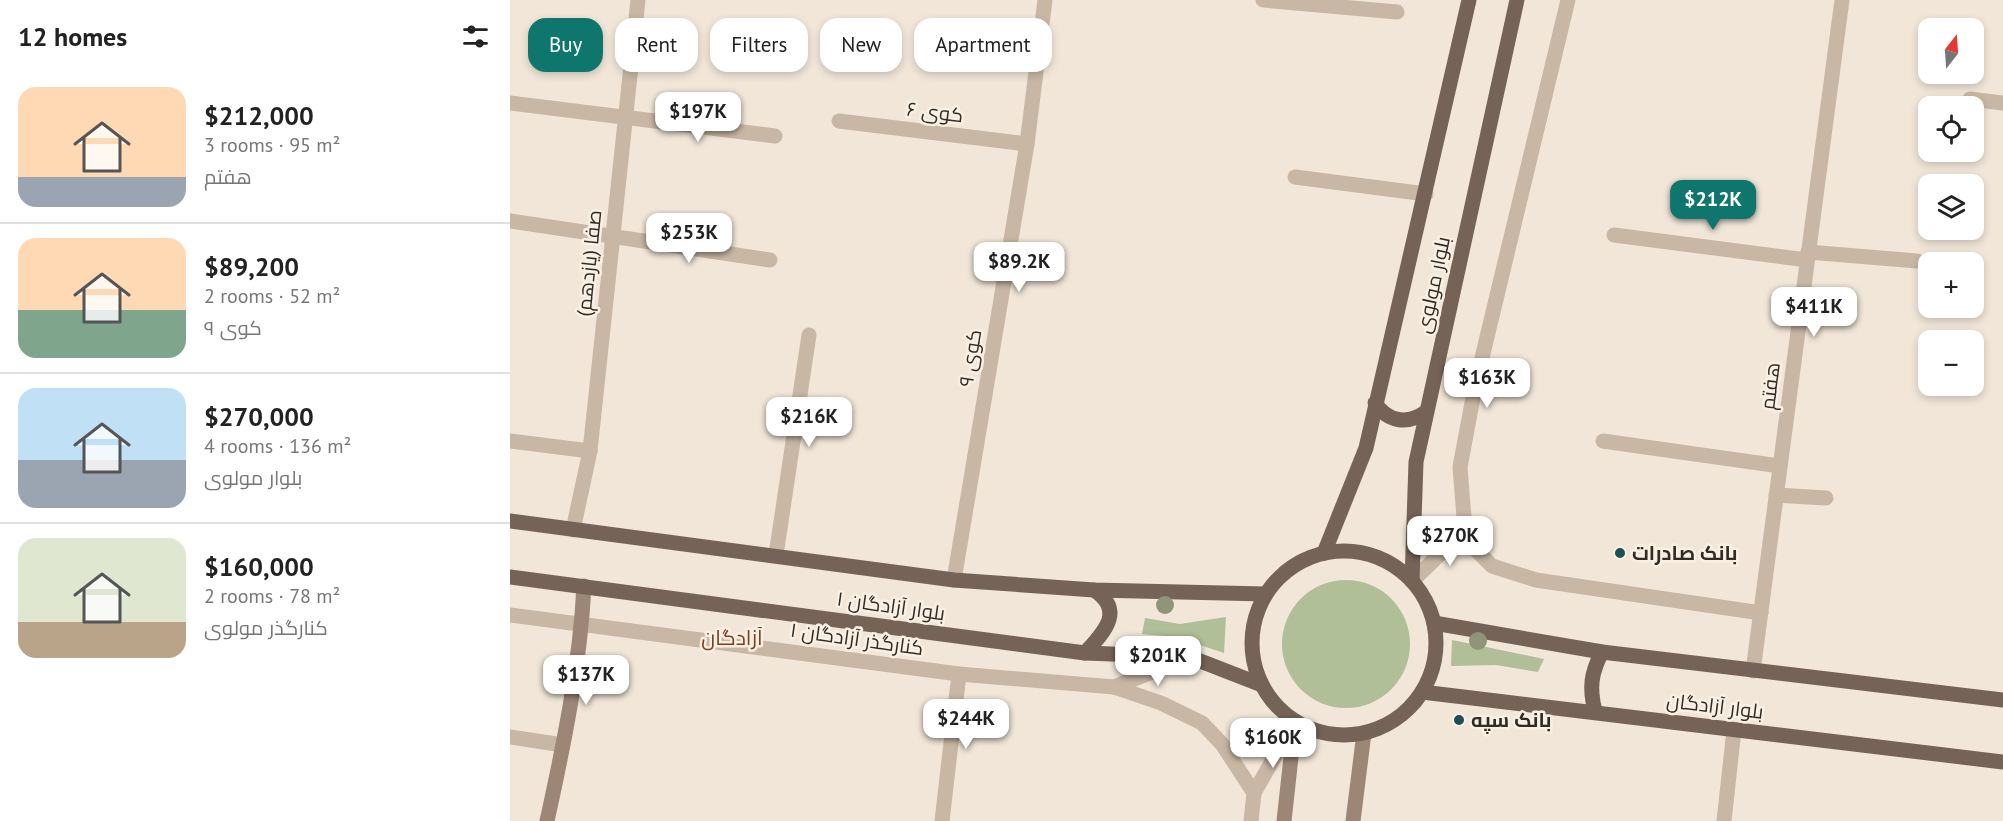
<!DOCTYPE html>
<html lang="en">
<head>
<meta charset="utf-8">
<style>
	:root { --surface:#fff; --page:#f6f6f6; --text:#222; --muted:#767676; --line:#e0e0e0; --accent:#0f766e }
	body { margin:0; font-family:"PT Sans",Cairo,sans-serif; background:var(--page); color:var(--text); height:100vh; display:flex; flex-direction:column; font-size:22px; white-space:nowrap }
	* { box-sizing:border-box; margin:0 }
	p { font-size:20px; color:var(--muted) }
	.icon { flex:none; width:33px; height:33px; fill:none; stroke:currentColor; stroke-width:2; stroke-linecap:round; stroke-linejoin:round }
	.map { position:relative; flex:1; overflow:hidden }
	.panel { display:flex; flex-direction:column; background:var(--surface); width:510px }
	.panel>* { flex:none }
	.guide { position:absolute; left:18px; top:18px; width:570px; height:54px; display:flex; gap:12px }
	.needle { width:39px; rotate:17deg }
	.tools { position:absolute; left:1408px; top:18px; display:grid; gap:12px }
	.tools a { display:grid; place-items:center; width:66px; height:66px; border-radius:12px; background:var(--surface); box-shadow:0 3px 9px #0003; font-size:30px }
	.price { position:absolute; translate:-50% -51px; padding:0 14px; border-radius:12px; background:#fff; color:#222; font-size:20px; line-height:39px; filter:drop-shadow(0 2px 3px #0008) }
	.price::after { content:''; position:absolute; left:50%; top:36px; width:18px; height:14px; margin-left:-9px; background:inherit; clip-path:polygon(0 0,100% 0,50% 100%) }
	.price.selected { background:var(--accent); color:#fff }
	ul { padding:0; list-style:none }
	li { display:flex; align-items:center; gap:18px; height:150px; padding:0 18px }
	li+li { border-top:2px solid var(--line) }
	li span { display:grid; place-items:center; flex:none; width:168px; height:120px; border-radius:18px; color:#555 }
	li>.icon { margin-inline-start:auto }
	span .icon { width:72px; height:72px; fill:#fffc; stroke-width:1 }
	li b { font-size:26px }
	h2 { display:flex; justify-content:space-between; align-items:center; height:72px; padding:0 18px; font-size:26px }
	.chip { padding:0 21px; border-radius:18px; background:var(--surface); box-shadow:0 3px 9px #0003; font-size:21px; line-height:54px }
	.chip.selected { background:var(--accent); color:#fff }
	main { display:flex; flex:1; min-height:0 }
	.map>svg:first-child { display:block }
	.green { fill:#b0bf98 }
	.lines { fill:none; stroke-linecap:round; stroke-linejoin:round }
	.street { stroke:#c8b7a4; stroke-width:15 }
	.secondary { stroke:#9c8676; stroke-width:15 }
	.primary { stroke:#766357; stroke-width:15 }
	.tree { fill:#909578 }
	.poi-dot { fill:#1c4e55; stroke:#f9f0e4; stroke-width:2 }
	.labels { text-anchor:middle; stroke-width:5; stroke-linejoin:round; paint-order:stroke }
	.street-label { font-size:20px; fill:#342b26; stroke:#f9f0e4 }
	.poi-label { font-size:20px; font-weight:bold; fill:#342b26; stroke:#f9f0e4; text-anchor:start }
	.neighbourhood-label { font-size:21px; fill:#823c1f; stroke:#f9f0e4 }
</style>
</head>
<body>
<main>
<section class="panel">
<h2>12 homes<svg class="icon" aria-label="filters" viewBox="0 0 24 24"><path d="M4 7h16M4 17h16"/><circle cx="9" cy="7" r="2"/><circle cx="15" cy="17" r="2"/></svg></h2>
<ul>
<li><span style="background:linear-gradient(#ffd9b3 75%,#9aa5b1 0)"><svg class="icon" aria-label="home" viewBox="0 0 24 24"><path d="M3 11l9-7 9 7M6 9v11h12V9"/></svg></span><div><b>$212,000</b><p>3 rooms · 95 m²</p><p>هفتم</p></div></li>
<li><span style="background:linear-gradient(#ffd9b3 60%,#7fa58c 0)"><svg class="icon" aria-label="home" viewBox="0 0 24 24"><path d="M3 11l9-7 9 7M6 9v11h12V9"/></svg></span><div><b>$89,200</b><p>2 rooms · 52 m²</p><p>کوی ۹</p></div></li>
<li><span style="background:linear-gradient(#bfe0f5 60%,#9aa5b1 0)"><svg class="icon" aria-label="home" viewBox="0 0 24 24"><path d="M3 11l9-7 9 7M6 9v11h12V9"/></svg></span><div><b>$270,000</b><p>4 rooms · 136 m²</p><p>بلوار مولوی</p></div></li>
<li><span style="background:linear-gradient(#dfe7d0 70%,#b9a48a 0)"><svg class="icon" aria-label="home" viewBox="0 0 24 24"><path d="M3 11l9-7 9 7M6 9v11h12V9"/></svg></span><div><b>$160,000</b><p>2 rooms · 78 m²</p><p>کنارگذر مولوی</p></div></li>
</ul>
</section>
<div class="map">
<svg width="1493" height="821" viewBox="0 0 1493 821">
	<rect width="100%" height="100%" fill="#f1e6d8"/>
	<g class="green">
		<circle cx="836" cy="644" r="64"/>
		<path d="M716 617 714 653 666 637 632 634 635 618 670 624Z"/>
		<path d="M942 640 1034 659 1028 672 986 665 941 666Z"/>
	</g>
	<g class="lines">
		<g class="street">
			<path d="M753 0 887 12"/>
			<path d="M1058 0 965 387 950 467 955 530 965 549 982 566 1026 580 1251 613"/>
			<path d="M1460 99 1493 103"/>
			<path d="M0 103 265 136"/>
			<path d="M329 121 517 144"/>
			<path d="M785 177 916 194"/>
			<path d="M0 221 260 260"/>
			<path d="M1104 235 1297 260"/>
			<path d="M1298 252 1407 261"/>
			<path d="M0 441 80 451"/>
			<path d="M1093 441 1270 466"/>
			<path d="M1266 495 1316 498"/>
			<path d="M63 530 80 451 128 0"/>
			<path d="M266 555 299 335"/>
			<path d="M444 580 517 144 535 0"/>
			<path d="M902 581 955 530"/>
			<path d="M0 615 449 674 604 687 651 703 692 723 712 744 744 793 741 821"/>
			<path d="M1243 671 1332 0"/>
			<path d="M604 687 680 657"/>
			<path d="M0 737 53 745"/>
			<path d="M744 793 785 721"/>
			<path d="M432 821 449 674"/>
			<path d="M1214 821 1224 730"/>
		</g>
		<g class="secondary">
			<path d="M37 821C54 744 70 665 74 586"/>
			<path d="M774 821 785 721"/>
			<path d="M843 821 854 733"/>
		</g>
		<g class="primary">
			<path d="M865 403C878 422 897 425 916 412"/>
			<path d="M0 521 444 580 584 590 756 594"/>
			<circle cx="834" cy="643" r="92"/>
			<path d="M814 553 856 448 959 0"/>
			<path d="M0 577 575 653 680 657 752 685"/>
			<path d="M902 581 906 462 1007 0"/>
			<path d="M924 623 1092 652 1493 700"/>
			<path d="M575 653C593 633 616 611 584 590"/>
			<path d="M912 692 1493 762"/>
			<path d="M1085 711C1079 688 1081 673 1092 652"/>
		</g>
	</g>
	<g class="tree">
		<circle cx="655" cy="605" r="9"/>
		<circle cx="968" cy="641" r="9"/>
	</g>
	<g class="poi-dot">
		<circle cx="1110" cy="553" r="6"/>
		<circle cx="949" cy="720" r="6"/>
	</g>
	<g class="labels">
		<g class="street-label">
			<text transform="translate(425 112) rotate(7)" y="7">کوی ۶</text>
			<text transform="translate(79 263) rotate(-84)" y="7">صفا (یازدهم)</text>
			<text transform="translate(923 285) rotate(-78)" y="7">بلوار مولوی</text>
			<text transform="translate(460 358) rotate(-81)" y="7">کوی ۹</text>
			<text transform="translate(1260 386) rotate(-83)" y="7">هفتم</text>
			<text transform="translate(381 606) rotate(8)" y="7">بلوار آزادگان ۱</text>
			<text transform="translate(347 639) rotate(8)" y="7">کنارگذر آزادگان ۱</text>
			<text transform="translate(1205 706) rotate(7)" y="7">بلوار آزادگان</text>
		</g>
		<g class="poi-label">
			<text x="1122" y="560">بانک صادرات</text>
			<text x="961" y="727">بانک سپه</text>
		</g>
		<g class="neighbourhood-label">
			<text x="222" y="645">آزادگان</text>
		</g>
	</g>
</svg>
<div class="tools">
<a><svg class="needle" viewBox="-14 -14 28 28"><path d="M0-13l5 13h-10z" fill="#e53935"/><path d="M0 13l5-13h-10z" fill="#767676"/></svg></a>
<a><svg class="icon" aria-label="locate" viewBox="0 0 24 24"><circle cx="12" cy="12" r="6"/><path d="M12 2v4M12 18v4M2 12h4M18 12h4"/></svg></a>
<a><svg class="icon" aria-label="layers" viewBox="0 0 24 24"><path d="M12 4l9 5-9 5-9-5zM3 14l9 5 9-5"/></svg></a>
<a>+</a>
<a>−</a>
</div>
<b class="price" style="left:188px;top:143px">$197K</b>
<b class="price selected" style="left:1203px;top:231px">$212K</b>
<b class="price" style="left:179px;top:264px">$253K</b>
<b class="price" style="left:509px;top:293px">$89.2K</b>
<b class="price" style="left:1304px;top:338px">$411K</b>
<b class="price" style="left:977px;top:409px">$163K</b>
<b class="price" style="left:299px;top:448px">$216K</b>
<b class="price" style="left:940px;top:567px">$270K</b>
<b class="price" style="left:648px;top:687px">$201K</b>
<b class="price" style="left:76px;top:706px">$137K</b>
<b class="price" style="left:456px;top:750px">$244K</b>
<b class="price" style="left:763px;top:769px">$160K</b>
<div class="guide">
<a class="chip selected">Buy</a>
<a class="chip">Rent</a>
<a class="chip">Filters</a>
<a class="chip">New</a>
<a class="chip">Apartment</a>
</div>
</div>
</main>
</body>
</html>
